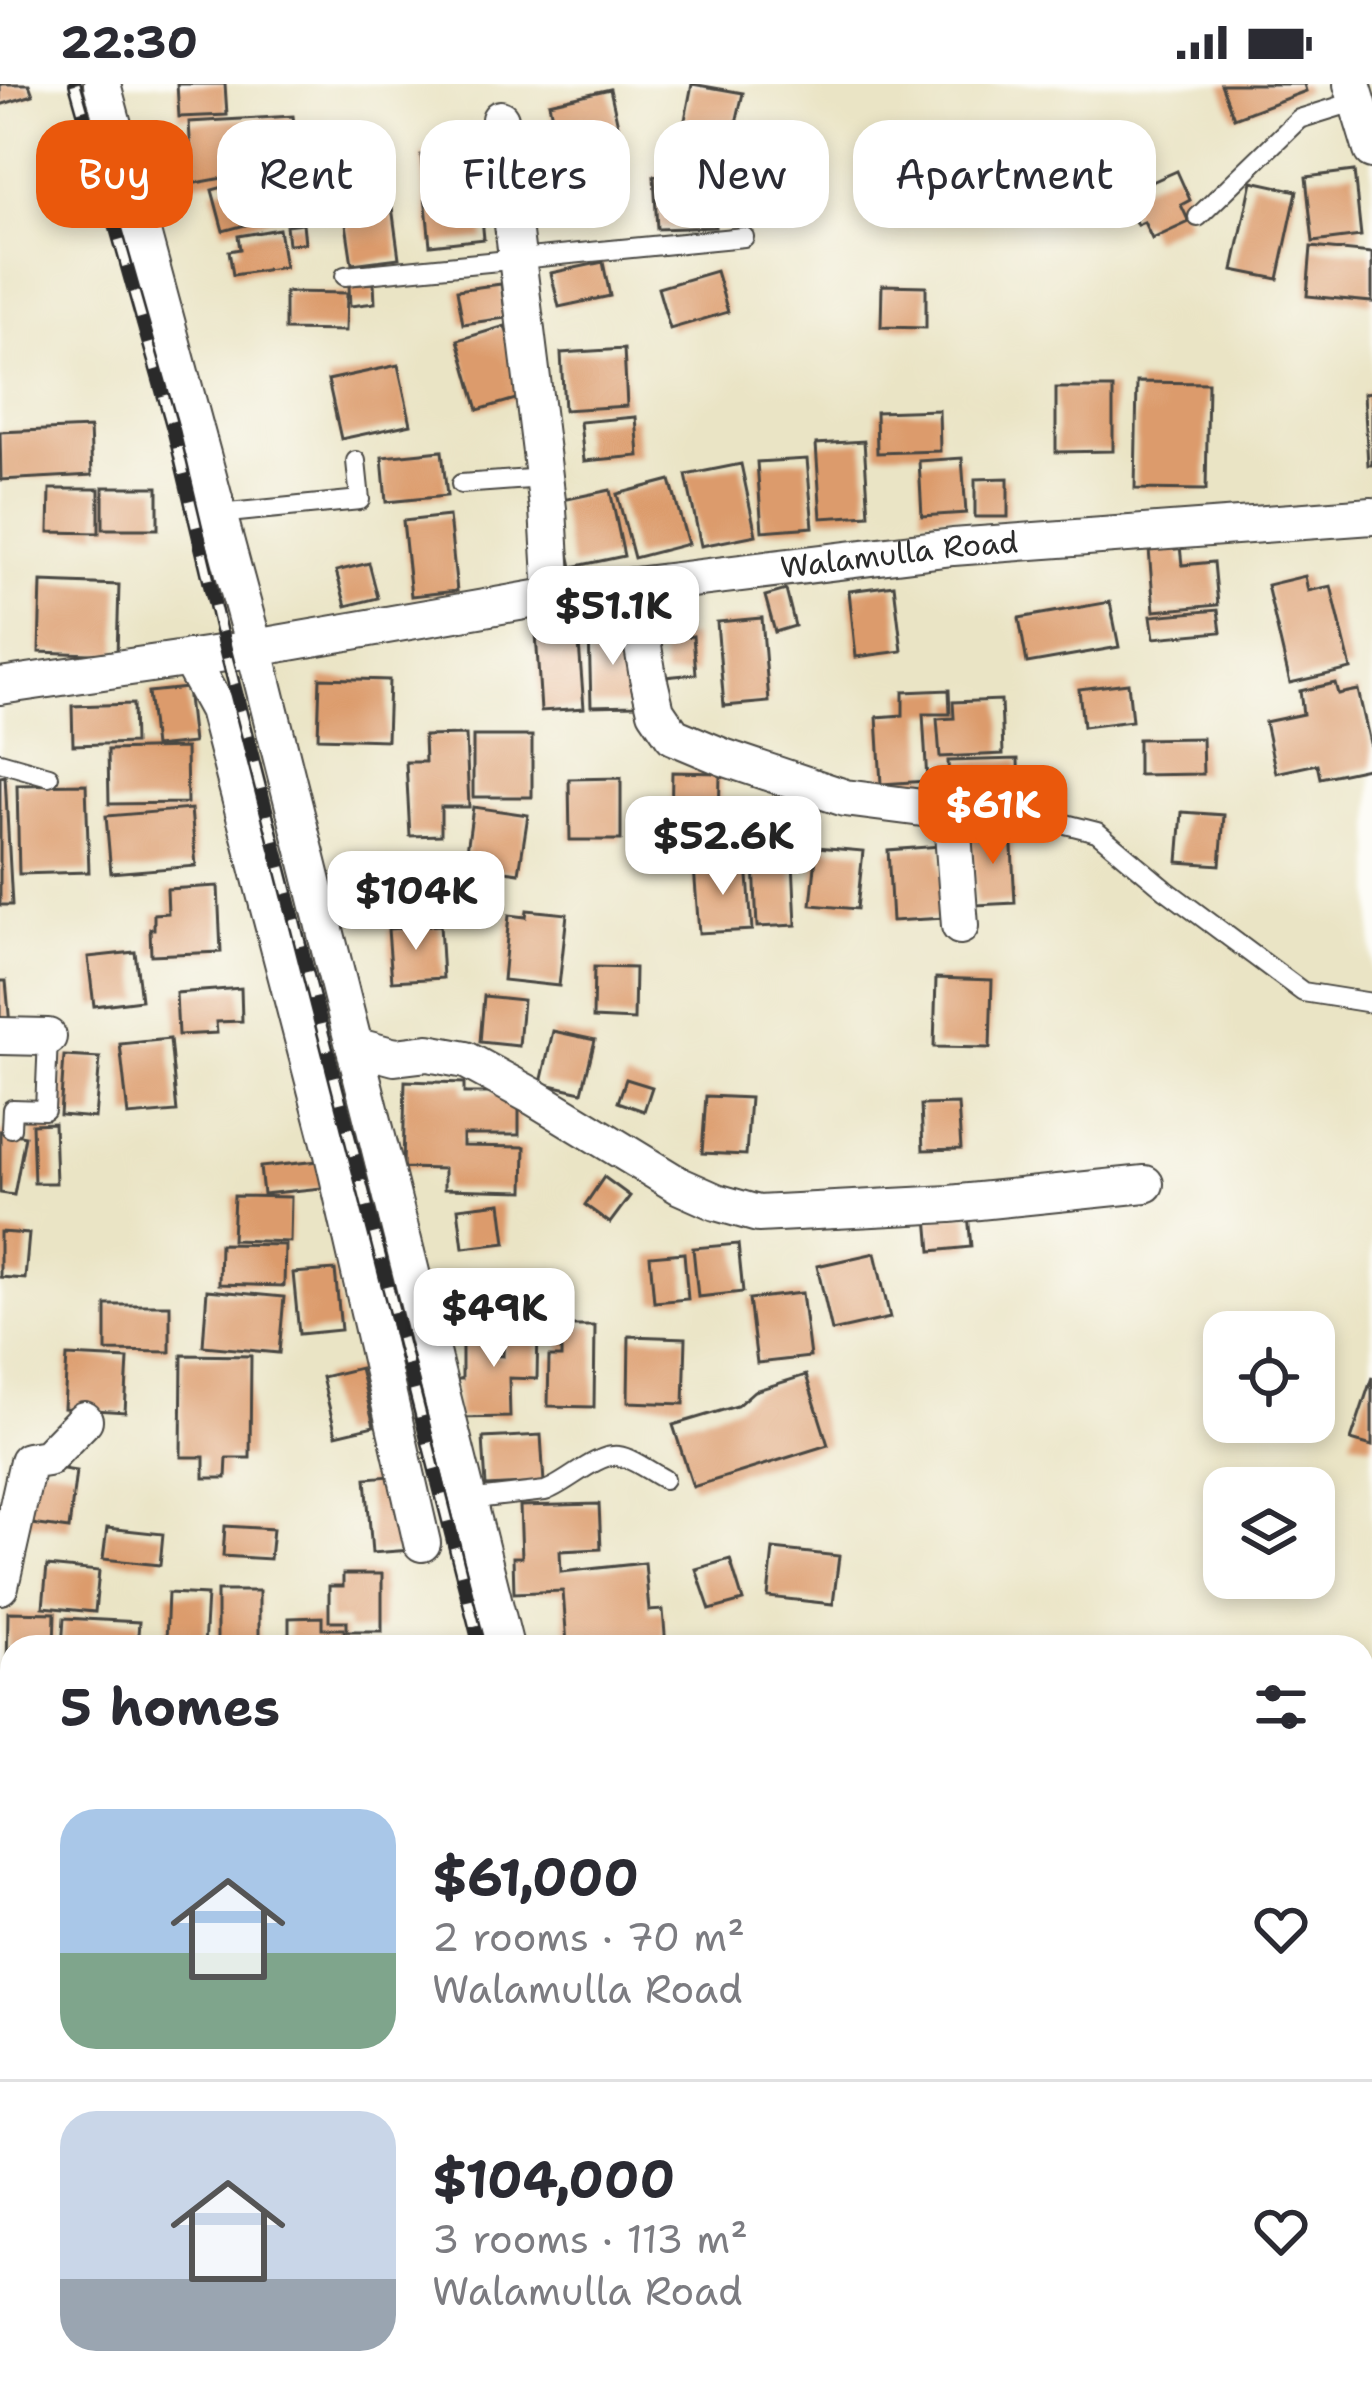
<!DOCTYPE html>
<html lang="en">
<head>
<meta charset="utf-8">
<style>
	:root { --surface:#fff; --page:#f2f2f3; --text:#2b2b33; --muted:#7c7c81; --line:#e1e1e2; --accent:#ea580c }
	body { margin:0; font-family:"Shantell Sans",sans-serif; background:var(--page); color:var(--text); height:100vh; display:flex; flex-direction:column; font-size:45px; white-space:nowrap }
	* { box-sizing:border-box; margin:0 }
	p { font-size:39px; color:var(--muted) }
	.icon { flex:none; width:66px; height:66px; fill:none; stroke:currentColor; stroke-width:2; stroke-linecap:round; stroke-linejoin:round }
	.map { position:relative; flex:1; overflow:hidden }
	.drawer { position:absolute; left:0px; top:1551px; width:1374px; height:771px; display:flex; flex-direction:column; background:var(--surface); border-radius:36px 36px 0 0; box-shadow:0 6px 18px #0003 }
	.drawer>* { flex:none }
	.banner { position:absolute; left:36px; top:36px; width:1302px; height:108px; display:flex; gap:24px }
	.tools { position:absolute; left:1203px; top:1227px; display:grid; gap:24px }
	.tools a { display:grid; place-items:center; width:132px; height:132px; border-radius:24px; background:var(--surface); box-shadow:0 6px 18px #0003; font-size:60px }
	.price { position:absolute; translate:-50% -102px; padding:0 27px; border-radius:24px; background:#fff; color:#222; font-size:39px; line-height:78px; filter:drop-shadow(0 3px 6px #0008) }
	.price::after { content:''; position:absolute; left:50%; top:72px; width:36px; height:27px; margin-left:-18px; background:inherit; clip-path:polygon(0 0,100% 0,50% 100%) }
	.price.selected { background:var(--accent); color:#fff }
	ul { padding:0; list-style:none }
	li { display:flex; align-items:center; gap:36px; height:300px; padding:0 60px }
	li+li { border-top:3px solid var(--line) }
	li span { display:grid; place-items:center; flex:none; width:336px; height:240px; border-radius:36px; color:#555 }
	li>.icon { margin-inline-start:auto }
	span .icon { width:144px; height:144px; fill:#fffc; stroke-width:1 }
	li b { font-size:51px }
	h2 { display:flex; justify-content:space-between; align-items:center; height:144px; padding:0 60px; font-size:51px }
	.chip { padding:0 42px; border-radius:36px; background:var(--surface); box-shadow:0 6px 18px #0003; font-size:42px; line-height:108px }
	.chip.selected { background:var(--accent); color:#fff }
	.status { display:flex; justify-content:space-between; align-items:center; height:84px; padding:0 60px; background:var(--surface); direction:ltr }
	.status svg { height:33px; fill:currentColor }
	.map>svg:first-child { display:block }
	.water { fill:#4cabcb; stroke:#3c6b7b; stroke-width:3 }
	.building { fill:#dc9b6c }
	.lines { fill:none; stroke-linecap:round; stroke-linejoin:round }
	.lane-casing { stroke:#484742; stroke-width:22 }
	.street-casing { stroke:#484742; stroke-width:40 }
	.lane { stroke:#fff; stroke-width:18 }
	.street { stroke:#fff; stroke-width:36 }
	.rail-casing { stroke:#2b2b2b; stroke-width:14 }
	.rail { stroke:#fdfcf7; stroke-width:9; stroke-dasharray:27; stroke-linecap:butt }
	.labels { text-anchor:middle; stroke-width:12; stroke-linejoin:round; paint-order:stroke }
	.street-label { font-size:30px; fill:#2b2b2b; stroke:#fdfcf7 }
</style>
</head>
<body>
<div class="status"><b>22:30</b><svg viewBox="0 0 49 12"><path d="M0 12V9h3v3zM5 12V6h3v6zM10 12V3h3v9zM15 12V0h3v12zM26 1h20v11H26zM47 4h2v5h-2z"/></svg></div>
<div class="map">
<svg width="1372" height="2320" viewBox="0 0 1372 2320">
	<rect width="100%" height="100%" fill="#fdfcf7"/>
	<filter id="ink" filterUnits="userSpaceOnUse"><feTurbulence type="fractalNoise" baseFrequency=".00833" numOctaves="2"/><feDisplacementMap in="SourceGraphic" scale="24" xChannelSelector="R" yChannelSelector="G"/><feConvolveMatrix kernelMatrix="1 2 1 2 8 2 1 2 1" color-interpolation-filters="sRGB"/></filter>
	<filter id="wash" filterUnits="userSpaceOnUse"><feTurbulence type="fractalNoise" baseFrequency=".004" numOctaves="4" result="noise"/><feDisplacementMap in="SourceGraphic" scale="48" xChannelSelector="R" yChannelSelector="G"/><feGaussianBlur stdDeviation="2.7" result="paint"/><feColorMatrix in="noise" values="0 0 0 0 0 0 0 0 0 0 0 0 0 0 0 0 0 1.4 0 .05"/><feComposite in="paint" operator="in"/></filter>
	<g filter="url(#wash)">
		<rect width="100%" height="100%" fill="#eae4c5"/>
		<g class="water">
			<path d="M1362 2018H1372V2277L1362 2293Z"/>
			<path d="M0 2183 12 2187V2310H313L320 2314 464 2320H0Z"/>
			<path d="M1127 2310H1351L1344 2320H1121Z"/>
		</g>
		<g id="blocks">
			<g class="building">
				<path d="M0 0H29L33 11 0 21Z"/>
				<path d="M177 0H225L227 31 179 33Z"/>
				<path d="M692 0 743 9 733 52 684 41Z"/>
				<path d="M1221 0H1304L1306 7 1234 34Z"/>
				<path d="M610 5 620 50 559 64 549 19Z"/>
				<path d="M293 32 299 80 185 101 181 73 191 70 189 38Z"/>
				<path d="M379 65 381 79H386L399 174 352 180 338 86 361 82 360 68Z"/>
				<path d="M452 68 454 84 477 82 484 155 430 161 421 71Z"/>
				<path d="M290 85 301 126 223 147 212 106Z"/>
				<path d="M1177 87 1190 116 1181 121 1189 138 1152 155 1144 138 1137 141 1123 111Z"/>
				<path d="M1354 87 1361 152 1313 158 1306 93Z"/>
				<path d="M593 88 597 135 551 139 547 92Z"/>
				<path d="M712 89 715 143 657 145 654 92Z"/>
				<path d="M1252 97 1297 107 1278 195 1233 186Z"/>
				<path d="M303 139 305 159 288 160 286 141Z"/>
				<path d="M279 145 285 183 233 191 229 167 240 165 238 152Z"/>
				<path d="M1311 163 1372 169V218L1307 212Z"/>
				<path d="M603 178 610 212 559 223 551 189Z"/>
				<path d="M716 187 728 228 670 245 658 204Z"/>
				<path d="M374 199 375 219 350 222 349 201Z"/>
				<path d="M501 200 506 234 463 240 457 206Z"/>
				<path d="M882 201 926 202V244L881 243Z"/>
				<path d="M285 208 347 209 346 247 285 246Z"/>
				<path d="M505 242 526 312 478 326 458 256Z"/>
				<path d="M624 265 627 322 564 326 561 269Z"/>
				<path d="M398 281 411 340 341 355 328 296Z"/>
				<path d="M1137 298 1208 299 1206 406 1135 405Z"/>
				<path d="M1056 304H1113V367L1056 368Z"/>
				<path d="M1372 308V381H1368L1364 309Z"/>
				<path d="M939 326 940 367 877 369 876 328Z"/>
				<path d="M636 333 639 372 584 377 580 338Z"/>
				<path d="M90 344 92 391 1 396 0 348Z"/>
				<path d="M864 357 869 431 821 434 816 360Z"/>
				<path d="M442 367 447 412 386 418 382 373Z"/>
				<path d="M962 374 966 429 922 432 919 377Z"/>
				<path d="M807 375 813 443 762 447 757 378Z"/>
				<path d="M741 380 756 451 701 462 686 391Z"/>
				<path d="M1008 394V433H975V395Z"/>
				<path d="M670 396 688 460 634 474 617 410Z"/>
				<rect x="103" y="403" width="55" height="42"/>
				<path d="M50 405H99V449L49 448Z"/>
				<path d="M610 406 624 472 572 483 558 417Z"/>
				<path d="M449 432 457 507 411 512 403 437Z"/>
				<path d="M1180 462 1182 481 1214 478 1218 521 1154 527 1149 465Z"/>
				<path d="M369 479 378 514 346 522 336 487Z"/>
				<path d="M1305 492 1308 507 1331 502 1351 585 1290 599 1267 501Z"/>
				<path d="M41 498 119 501 117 571 39 568Z"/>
				<path d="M894 501 902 567 856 573 849 507Z"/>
				<path d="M786 506 795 542 775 548 765 512Z"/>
				<path d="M1110 518 1119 563 1027 579 1019 534Z"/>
				<path d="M1218 526 1221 548 1154 554 1151 532Z"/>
				<path d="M762 534 769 618 724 622 717 538Z"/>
				<path d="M578 547 584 624 541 627 536 549Z"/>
				<path d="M634 547 636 621 591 622 589 548Z"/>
				<path d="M693 552 696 590 664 593 660 556Z"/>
				<path d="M320 594 389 596 387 656 318 654Z"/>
				<path d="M1128 599 1132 637 1083 643 1079 605Z"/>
				<path d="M1335 599 1338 610 1358 606 1372 668V683L1320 694 1317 680 1276 689 1265 638 1303 630 1300 607Z"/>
				<path d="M187 604 193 659 154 663 148 608Z"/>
				<path d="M949 606 950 630H923L927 697 881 700 877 633 903 631V608Z"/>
				<path d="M1001 616 1003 670 940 673 937 635 954 634 953 618Z"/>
				<path d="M133 620 134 659 73 661 72 622Z"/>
				<path d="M466 651 469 723H441V751L410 752 406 678H425L424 652Z"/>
				<rect x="473" y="652" width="59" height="61"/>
				<path d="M1202 654 1203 690 1138 691V655Z"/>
				<path d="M186 664 187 719 109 720 108 666Z"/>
				<path d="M1018 675 1019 720 950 722 948 677Z"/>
				<path d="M672 688 720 689 719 745 671 744Z"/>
				<path d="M5 692 12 821H0V693Z"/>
				<path d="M621 694V756H570L569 695Z"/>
				<path d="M86 700 89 788 19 790 17 701Z"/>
				<path d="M473 723 528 731 519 789 465 781Z"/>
				<path d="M191 725 196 782 111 789 106 732Z"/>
				<path d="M1182 728 1224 731 1220 781 1178 778Z"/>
				<path d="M1011 745 1015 819 976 821 971 747Z"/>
				<path d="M940 762 945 834 892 837 888 766Z"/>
				<path d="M817 763 863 767 857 825 811 821Z"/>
				<path d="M793 778 796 841 757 843 754 779Z"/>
				<path d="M747 779 752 846 699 849 694 783Z"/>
				<path d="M394 785H438V826H395Z"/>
				<path d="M218 802 221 868 151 871 150 845H154V830L168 829 167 805Z"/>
				<path d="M527 826 567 830 559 902 503 896 509 831 526 833Z"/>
				<path d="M440 841 443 894 392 897 388 845Z"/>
				<path d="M135 868 141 916 94 922 88 873Z"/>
				<path d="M594 883 635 884 634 936 593 934Z"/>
				<path d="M936 894 992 896 990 964 934 963Z"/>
				<path d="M0 897H6L10 941 0 942Z"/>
				<path d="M241 904 242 937 216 938 217 949 178 951 176 909Z"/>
				<path d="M484 912 523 916 519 962 480 958Z"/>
				<path d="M553 947 595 956 582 1008 541 999Z"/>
				<path d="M170 955 177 1028 128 1032 120 960Z"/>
				<path d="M64 972 100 974 95 1034 60 1031Z"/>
				<path d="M626 995 652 1003 644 1027 618 1018Z"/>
				<path d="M405 997 464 999V1009H519V1051H463V1062L525 1063 524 1107 444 1105V1085L403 1084Z"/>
				<path d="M706 1012 750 1014 746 1071 702 1069Z"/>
				<path d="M958 1020 961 1065 923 1066 921 1021Z"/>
				<path d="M54 1039 56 1099H34L32 1040Z"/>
				<path d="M0 1047 25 1052 14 1111 0 1109Z"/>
				<path d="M319 1077 322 1104 263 1110 260 1083Z"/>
				<path d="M604 1093 630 1112 610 1139 585 1121Z"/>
				<path d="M234 1112 291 1113 290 1158 232 1156Z"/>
				<path d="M501 1119 506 1159 463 1164 458 1124Z"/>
				<path d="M968 1130 971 1163 931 1167 928 1133Z"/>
				<path d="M0 1148 29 1150 25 1195 0 1193Z"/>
				<path d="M220 1160 285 1161 284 1202 219 1200Z"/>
				<path d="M738 1160 743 1208 698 1213 693 1164Z"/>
				<path d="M684 1169 688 1215 654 1218 650 1172Z"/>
				<path d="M875 1169 890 1234 832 1247 817 1182Z"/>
				<path d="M335 1186 341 1246 299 1250 293 1189Z"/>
				<path d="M207 1206 284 1213 279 1269 203 1262Z"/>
				<path d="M802 1209 810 1273 757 1279 749 1215Z"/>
				<path d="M106 1221H170V1268L106 1267Z"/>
				<path d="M462 1241H489L488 1271 503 1272 504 1243 538 1244 537 1295 509 1294 510 1333 458 1334 457 1295H462Z"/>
				<path d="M561 1242H595L594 1323 548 1322 549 1273H561Z"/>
				<path d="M629 1252 686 1254 684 1320 628 1318Z"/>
				<path d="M182 1271 251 1272 250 1374H227L226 1394H204V1373H181Z"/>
				<path d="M67 1272 128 1275 125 1328 64 1324Z"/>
				<path d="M360 1284 374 1342 336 1351 322 1293Z"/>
				<path d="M806 1291 828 1361 693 1403 673 1341 737 1322 754 1307Z"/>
				<path d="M1372 1293V1362L1351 1356Z"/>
				<path d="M541 1351 544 1399 486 1402 483 1354Z"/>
				<path d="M32 1380 76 1387 69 1445 24 1439Z"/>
				<path d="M403 1391 411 1466 372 1469 366 1394Z"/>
				<path d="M599 1420 601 1465 560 1467 561 1488 645 1479 649 1527 663 1526 666 1563H583V1559L567 1560 563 1507 514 1509 513 1473H522L520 1422Z"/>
				<path d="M225 1442 273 1445 270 1475 223 1472Z"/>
				<path d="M107 1444 163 1450 160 1481 103 1475Z"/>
				<path d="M773 1465 839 1472 833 1520 768 1513Z"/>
				<path d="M730 1475 743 1517 710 1526 696 1485Z"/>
				<path d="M47 1482 99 1487 95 1528 43 1523Z"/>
				<path d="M343 1490H382V1547H347V1537H329V1502H343Z"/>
				<rect x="217" y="1507" width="42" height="56"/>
				<path d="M168 1509 207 1511 204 1563H183V1559L166 1558Z"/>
				<path d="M8 1528 55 1529 54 1563H12V1588H7Z"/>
				<path d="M322 1533V1545H344L345 1563H289V1534Z"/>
				<path d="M64 1534 139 1538 137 1563H62Z"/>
				<path d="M0 1629 12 1631V1680L0 1679Z"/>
				<path d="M1362 1703 1372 1712V1757L1362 1769Z"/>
				<path d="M0 1749 12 1751V1807L0 1805Z"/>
				<rect x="0" y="1845" width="12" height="51"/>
				<rect x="0" y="1903" width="12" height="58"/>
				<path d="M765 2310H809L813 2320H768Z"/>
			</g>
		</g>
	</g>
	<g filter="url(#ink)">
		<use href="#blocks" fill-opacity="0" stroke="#484742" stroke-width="3"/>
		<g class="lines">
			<defs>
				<g id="lane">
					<path d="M1198 133 1299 35 1357 17"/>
					<path d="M345 192 744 153"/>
					<path d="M461 400 544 394"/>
					<path d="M218 430 360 416 356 377"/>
					<path d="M0 678 49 692"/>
					<path d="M952 736 1026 730 1097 748 1166 806 1303 908 1372 919"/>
					<path d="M11 1044 12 1025 45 1026 48 953"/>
					<path d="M467 1416 545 1407C566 1400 597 1369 618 1372 633 1374 650 1388 664 1395"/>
				</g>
				<g id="street">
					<path d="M102 0 254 563 505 1563"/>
					<path d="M1352 0 1372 66"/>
					<path d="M500 35 548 425 553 512"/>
					<path d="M633 502 648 593 656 627 673 652 723 673 845 714 930 725 952 736 960 842"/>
					<path d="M189 574 217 625 332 1066 422 1459"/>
					<path id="s1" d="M0 602 226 569 553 512 953 463 1372 432"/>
					<path d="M0 952 48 953"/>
					<path d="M354 962 395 973 428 969 466 976 534 1013 680 1102 716 1118 758 1130 950 1120 1145 1100"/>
					<path d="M0 1502 28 1377 47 1374 84 1336"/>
					<path d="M0 1827 12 1829"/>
					<path d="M0 1987H12"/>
					<path d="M0 2102 5 2112 12 2114"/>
				</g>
			</defs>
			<use href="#lane" class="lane-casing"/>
			<use href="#street" class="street-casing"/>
			<use href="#lane" class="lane"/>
			<use href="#street" class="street"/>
			<defs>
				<g id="rail">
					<path d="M75 0 174 349 226 569 480 1563"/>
					<path d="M670 2310 672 2320"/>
				</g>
			</defs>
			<use href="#rail" class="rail-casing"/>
			<use href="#rail" class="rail"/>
		</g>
	</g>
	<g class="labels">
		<g class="street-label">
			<text dy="10" stroke="none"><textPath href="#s1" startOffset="909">Walamulla Road</textPath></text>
		</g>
	</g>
</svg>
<div class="tools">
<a><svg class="icon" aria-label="locate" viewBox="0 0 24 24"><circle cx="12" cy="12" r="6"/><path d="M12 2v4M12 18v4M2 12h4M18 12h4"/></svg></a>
<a><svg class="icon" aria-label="layers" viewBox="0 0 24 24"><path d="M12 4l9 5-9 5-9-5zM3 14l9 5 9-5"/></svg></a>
</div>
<b class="price" style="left:613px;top:584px">$51.1K</b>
<b class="price selected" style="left:993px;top:783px">$61K</b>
<b class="price" style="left:723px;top:814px">$52.6K</b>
<b class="price" style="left:416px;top:869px">$104K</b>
<b class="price" style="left:494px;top:1286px">$49K</b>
<div class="banner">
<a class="chip selected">Buy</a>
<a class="chip">Rent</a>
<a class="chip">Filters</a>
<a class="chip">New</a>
<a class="chip">Apartment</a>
</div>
<section class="drawer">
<h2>5 homes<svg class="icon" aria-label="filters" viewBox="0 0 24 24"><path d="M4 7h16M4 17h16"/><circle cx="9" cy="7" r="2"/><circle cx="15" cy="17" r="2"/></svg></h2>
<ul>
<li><span style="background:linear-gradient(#a9c7e8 60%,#7fa58c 0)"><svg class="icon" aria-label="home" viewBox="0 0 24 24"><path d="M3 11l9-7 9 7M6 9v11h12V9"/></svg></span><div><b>$61,000</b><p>2 rooms · 70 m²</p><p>Walamulla Road</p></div><svg class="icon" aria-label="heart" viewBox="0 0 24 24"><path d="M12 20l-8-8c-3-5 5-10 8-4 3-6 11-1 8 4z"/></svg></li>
<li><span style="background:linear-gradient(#c9d6e8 70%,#9aa5b1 0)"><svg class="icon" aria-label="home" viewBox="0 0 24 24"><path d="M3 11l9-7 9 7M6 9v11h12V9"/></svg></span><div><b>$104,000</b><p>3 rooms · 113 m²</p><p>Walamulla Road</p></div><svg class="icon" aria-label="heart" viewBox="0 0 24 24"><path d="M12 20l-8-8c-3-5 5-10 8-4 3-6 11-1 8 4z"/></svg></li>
</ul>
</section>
</div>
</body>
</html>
